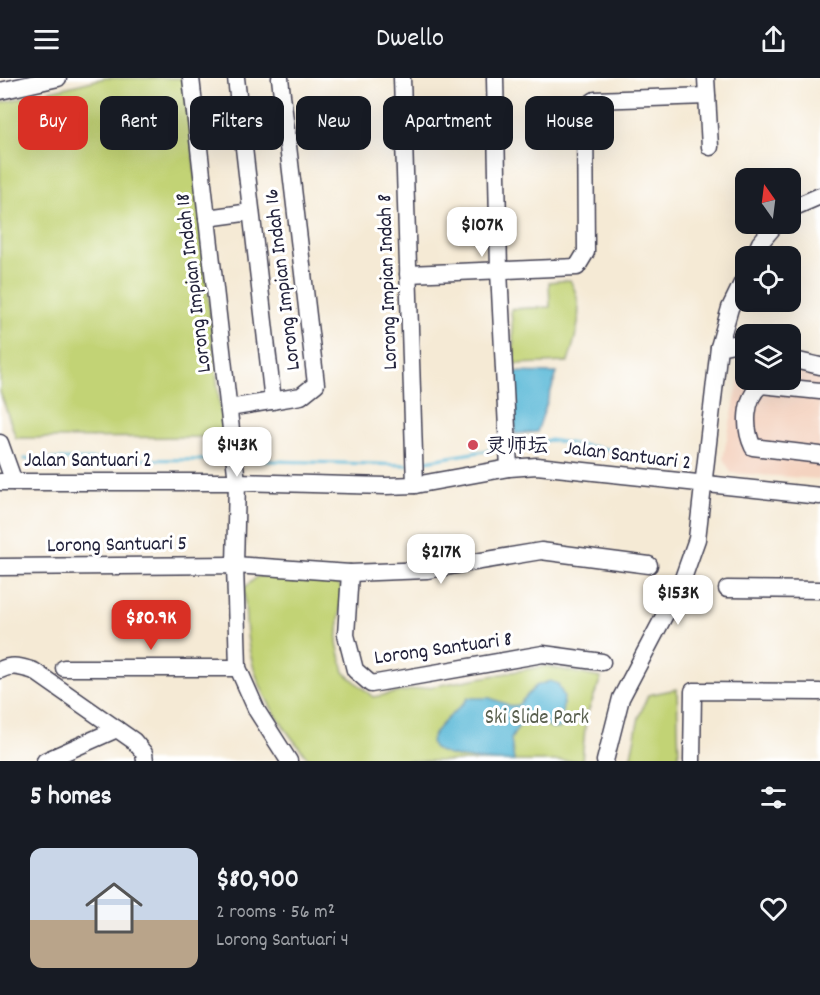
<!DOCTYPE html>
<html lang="en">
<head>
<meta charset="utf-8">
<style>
	:root { --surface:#171b24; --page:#242831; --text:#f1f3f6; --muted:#9ea1a6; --accent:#d93025 }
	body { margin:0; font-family:Dekko,"LXGW WenKai TC",sans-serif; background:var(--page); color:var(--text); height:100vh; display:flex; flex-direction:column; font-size:22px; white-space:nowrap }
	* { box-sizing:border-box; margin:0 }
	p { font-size:20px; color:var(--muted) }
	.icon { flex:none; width:33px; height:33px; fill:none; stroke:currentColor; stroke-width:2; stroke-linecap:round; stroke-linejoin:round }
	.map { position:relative; height:683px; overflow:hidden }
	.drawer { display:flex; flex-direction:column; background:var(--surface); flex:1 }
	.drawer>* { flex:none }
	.top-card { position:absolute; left:18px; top:18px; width:784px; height:54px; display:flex; gap:12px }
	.needle { width:39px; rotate:346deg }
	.controls { position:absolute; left:735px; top:90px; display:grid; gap:12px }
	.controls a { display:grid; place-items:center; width:66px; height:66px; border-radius:12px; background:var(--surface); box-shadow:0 6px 24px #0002; font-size:30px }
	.price { position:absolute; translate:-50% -51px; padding:0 14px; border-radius:12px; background:#fff; color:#222; font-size:20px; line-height:39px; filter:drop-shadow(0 2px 3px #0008) }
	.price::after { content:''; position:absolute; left:50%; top:36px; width:18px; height:14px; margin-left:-9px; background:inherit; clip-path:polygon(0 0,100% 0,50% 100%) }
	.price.active { background:var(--accent); color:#fff }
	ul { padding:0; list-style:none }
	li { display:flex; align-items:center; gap:18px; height:150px; padding:0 30px }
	li span { display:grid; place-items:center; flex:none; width:168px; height:120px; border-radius:12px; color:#555 }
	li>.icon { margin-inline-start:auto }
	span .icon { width:72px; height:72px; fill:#fffc; stroke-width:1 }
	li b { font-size:26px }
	h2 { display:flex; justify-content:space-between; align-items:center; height:72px; padding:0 30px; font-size:26px }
	.tag { padding:0 21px; border-radius:12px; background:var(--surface); box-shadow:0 6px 24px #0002; font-size:21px; line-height:54px }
	.tag.active { background:var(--accent); color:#fff }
	header { display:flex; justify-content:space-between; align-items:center; height:78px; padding:0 30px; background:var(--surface); font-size:27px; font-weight:600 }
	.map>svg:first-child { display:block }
	.built { fill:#f4d3c0 }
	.green { fill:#c2d375; stroke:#727a58; stroke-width:1.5 }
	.water { fill:#58b8d7; stroke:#3d6d89; stroke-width:1.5 }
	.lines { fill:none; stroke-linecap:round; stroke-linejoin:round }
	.stream { stroke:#58b8d7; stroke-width:3 }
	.minor-casing { stroke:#424052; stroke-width:19 }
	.minor { stroke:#fff; stroke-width:16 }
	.poi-dot { fill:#d1495b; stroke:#fff; stroke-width:2 }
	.labels { text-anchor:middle; stroke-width:6; stroke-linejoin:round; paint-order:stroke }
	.street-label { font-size:21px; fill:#22223b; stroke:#fff }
	.poi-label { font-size:21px; fill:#22223b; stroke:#fff; text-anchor:start }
	.park-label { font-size:21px; fill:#5a604f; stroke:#fff }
</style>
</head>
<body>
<header><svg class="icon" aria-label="menu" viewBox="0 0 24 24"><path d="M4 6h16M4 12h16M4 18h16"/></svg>Dwello<svg class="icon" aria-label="share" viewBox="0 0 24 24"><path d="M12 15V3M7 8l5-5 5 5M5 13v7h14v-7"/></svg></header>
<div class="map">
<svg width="820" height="683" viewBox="0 0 820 683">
	<rect width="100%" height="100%" fill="#fff"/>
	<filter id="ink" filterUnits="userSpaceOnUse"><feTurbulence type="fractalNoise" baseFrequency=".0167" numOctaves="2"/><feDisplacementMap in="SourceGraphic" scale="12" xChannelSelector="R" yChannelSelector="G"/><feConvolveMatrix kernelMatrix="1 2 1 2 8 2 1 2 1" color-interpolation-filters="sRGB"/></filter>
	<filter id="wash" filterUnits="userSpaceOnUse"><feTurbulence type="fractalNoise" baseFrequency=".008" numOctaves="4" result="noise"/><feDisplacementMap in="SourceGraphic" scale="24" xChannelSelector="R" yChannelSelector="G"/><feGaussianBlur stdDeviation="1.35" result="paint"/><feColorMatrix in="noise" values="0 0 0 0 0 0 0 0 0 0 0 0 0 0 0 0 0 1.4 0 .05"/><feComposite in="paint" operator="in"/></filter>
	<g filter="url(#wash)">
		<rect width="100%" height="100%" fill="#f5ead5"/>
		<path class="built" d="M742 287H745L746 302H790L791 292 820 295V401L731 395 723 380Z"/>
		<g class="green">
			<path d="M105 0H185L223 359 16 360 0 314V25Z"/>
			<path d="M570 202C586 230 577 255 568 284L515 286 511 231 550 229 549 204Z"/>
			<path d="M258 498 335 503 342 510 337 565 344 594 373 619 546 588 601 600 586 639 582 683H313L308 680C282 649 258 616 250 575 245 554 246 531 244 510Z"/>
			<path d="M677 611 679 683H630L639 639 648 617Z"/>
		</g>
		<g class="water">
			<path d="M511 294 557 295 537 354 515 356Z"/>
			<path d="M550 603 558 606 564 619 560 650 552 651 535 637 518 649 511 661 514 683C500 683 418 683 433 658 441 643 458 633 468 620H490L511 628 518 627 536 608Z"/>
		</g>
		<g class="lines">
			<g class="stream">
				<path d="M515 368 550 362 682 383"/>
				<path d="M25 381 228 382"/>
				<path d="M240 382 408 387"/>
				<path d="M420 384 502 370"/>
			</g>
		</g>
	</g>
	<g filter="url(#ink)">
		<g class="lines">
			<defs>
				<g id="minor">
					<path d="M191 0 237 404 235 487 238 590 257 633 289 683"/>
					<path d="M236 0 273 323"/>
					<path d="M402 0 415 407"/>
					<path d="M495 0 499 193 509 390"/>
					<path d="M706 0 710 69"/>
					<path d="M0 13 58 0"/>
					<path d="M790 131 820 118"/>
					<path d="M207 140 251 134"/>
					<path d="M754 178 760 165 776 146"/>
					<path d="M408 196 577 189 586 174 585 29 595 22 707 18"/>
					<path d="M719 269 739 265 746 266"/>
					<path d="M790 281 820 288"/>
					<path d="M820 313 761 307C744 321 744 350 753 369L820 377"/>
					<path d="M229 330 301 318 316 306 280 0"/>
					<path d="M0 365 14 404"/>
					<path d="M0 404H237L386 408 415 407 509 390 537 388 820 418"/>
					<path d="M0 489 235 487 350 495 427 492 541 473 649 487"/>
					<path d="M350 495 346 557 355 592 371 606 543 576 602 584"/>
					<path d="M727 511 820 512"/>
					<path d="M64 590H238"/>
					<path d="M0 592C12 586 22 589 34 593L134 663 144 675 145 683"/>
					<path d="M45 683 117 651"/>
					<path d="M605 683 621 620 681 506 697 461 719 269 730 230 746 197"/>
					<path d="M692 683 693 613 820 614"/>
				</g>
			</defs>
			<use href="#minor" class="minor-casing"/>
			<use href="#minor" class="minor"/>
		</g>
	</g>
	<circle class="poi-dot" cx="473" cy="367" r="6"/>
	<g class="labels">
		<g class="street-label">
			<text transform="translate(281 202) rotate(-97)" y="7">Lorong Impian Indah 16</text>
			<text transform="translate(386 204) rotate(-92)" y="7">Lorong Impian Indah 8</text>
			<text transform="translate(192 205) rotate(-97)" y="7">Lorong Impian Indah 18</text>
			<text transform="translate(628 376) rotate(7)" y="7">Jalan Santuari 2</text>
			<text x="88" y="388">Jalan Santuari 2</text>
			<text transform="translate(117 465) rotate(-1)" y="7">Lorong Santuari 5</text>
			<text transform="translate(443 569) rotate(-8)" y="7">Lorong Santuari 8</text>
		</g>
		<g class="poi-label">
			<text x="485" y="374">灵师坛</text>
		</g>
		<g class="park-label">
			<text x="537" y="645">Ski Slide Park</text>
		</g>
	</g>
</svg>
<div class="controls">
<a><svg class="needle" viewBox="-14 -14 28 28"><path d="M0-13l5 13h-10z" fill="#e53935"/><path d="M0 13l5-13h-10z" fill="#9ea1a6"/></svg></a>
<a><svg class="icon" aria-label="locate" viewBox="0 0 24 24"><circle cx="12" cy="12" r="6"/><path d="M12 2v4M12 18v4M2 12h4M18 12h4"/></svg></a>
<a><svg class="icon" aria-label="layers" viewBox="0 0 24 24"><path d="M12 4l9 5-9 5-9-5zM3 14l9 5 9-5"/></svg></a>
</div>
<b class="price" style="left:482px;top:180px">$107K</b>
<b class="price" style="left:237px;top:400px">$143K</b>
<b class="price" style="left:441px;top:507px">$217K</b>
<b class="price" style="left:678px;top:548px">$153K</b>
<b class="price active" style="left:151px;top:573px">$80.9K</b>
<div class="top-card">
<a class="tag active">Buy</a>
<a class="tag">Rent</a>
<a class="tag">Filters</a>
<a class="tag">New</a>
<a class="tag">Apartment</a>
<a class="tag">House</a>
</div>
</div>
<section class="drawer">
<h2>5 homes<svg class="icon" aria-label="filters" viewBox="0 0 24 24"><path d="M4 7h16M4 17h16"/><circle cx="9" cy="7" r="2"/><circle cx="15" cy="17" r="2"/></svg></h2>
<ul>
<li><span style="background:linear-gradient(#c9d6e8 60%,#b9a48a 0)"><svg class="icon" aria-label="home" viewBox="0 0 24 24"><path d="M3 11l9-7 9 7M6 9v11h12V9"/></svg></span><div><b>$80,900</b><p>2 rooms · 56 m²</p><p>Lorong Santuari 4</p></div><svg class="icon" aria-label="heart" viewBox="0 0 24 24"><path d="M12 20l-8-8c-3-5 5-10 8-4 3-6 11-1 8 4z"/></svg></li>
</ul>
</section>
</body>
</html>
